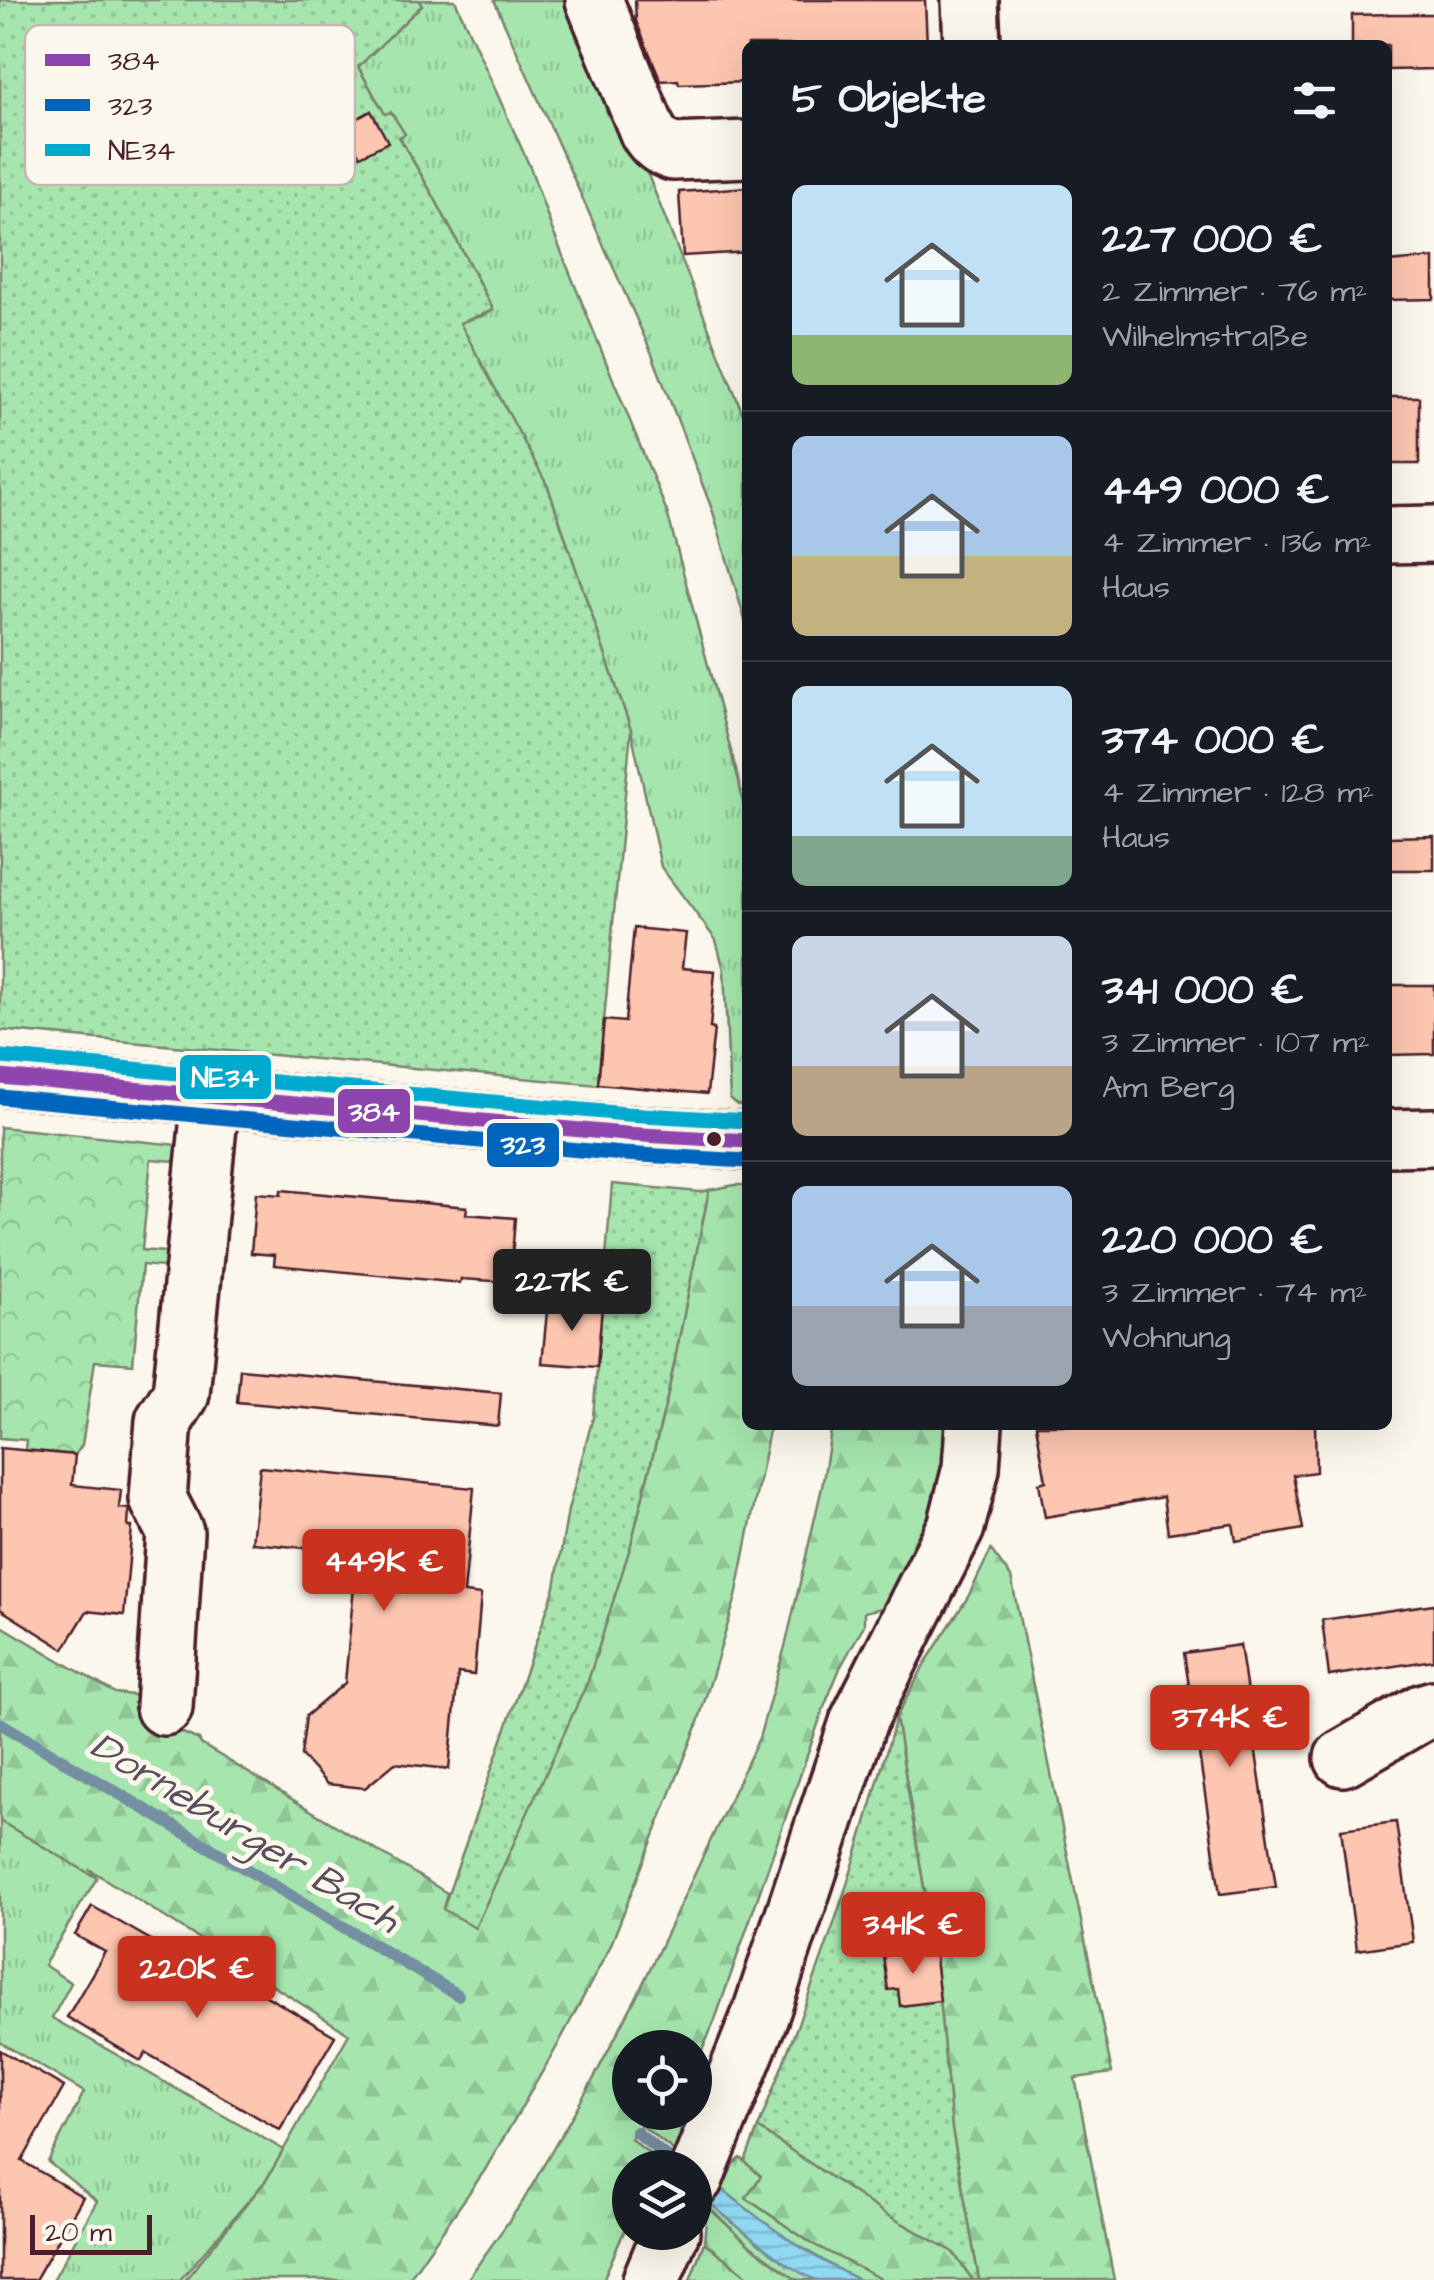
<!DOCTYPE html>
<html lang="de">
<head>
<meta charset="utf-8">
<style>
	:root { --surface:#171b24; --page:#242831; --text:#f1f3f6; --muted:#9ea1a6; --line:#363941; --accent:#c8321e }
	body { margin:0; font-family:"Architects Daughter",sans-serif; background:var(--page); color:var(--text); height:100vh; display:flex; flex-direction:column; font-size:38px; white-space:nowrap }
	* { box-sizing:border-box; margin:0 }
	p { font-size:32px; color:var(--muted) }
	.icon { flex:none; width:55px; height:55px; fill:none; stroke:currentColor; stroke-width:2; stroke-linecap:round; stroke-linejoin:round }
	.map { position:relative; flex:1; overflow:hidden }
	.side { position:absolute; left:742px; top:40px; width:650px; height:1390px; display:flex; flex-direction:column; background:var(--surface); border-radius:15px; box-shadow:0 10px 40px #0002 }
	.side>* { flex:none }
	.fabs { position:absolute; left:612px; top:2030px; display:grid; gap:20px }
	.fabs a { display:grid; place-items:center; width:100px; height:100px; border-radius:50%; background:var(--surface); box-shadow:0 10px 40px #0002; font-size:50px }
	.scale { position:absolute; left:30px; bottom:25px; width:122px; box-sizing:border-box; padding-left:10px; border:5px solid #4a1f2b; border-top:0; font-size:28px; line-height:35px; white-space:nowrap; color:#4a1f2b; -webkit-text-stroke:8px #fbf7ec; paint-order:stroke }
	.price { position:absolute; translate:-50% -85px; padding:0 22px; border-radius:10px; background:var(--accent); color:#fff; font-size:32px; line-height:65px; filter:drop-shadow(0 2px 5px #0008) }
	.price::after { content:''; position:absolute; left:50%; top:60px; width:30px; height:22px; margin-left:-15px; background:inherit; clip-path:polygon(0 0,100% 0,50% 100%) }
	.price.selected { background:#222; color:#fff }
	ul { padding:0; list-style:none }
	li { display:flex; align-items:center; gap:30px; height:250px; padding:0 50px }
	li+li { border-top:2px solid var(--line) }
	li span { display:grid; place-items:center; flex:none; width:280px; height:200px; border-radius:15px; color:#555 }
	li>.icon { margin-inline-start:auto }
	span .icon { width:120px; height:120px; fill:#fffc; stroke-width:1 }
	li b { font-size:42px }
	h2 { display:flex; justify-content:space-between; align-items:center; height:120px; padding:0 50px; font-size:42px }
	.map>svg:first-child { display:block }
	.grass { fill:url(#grass-tufts); stroke:#78826c; stroke-width:2.5 }
	.forest { fill:url(#forest-firs); stroke:#78826c; stroke-width:2.5 }
	.park { fill:url(#park-crowns); stroke:#78826c; stroke-width:2.5 }
	.garden { fill:url(#garden-dots); stroke:#78826c; stroke-width:2.5 }
	.water { fill:url(#water-rules); stroke:#748fa2; stroke-width:2.5 }
	.lines { fill:none; stroke-linecap:round; stroke-linejoin:round }
	.stream { stroke:#748fa2; stroke-width:12 }
	.building { fill:#fdc6b0; stroke:#4a1f2b; stroke-width:2.5 }
	.minor-casing { stroke:#4a1f2b; stroke-width:62 }
	.minor { stroke:#fbf7ec; stroke-width:55 }
	.bus-1-casing { stroke:#fbf7ec; stroke-width:22 }
	.bus-2-casing { stroke:#fbf7ec; stroke-width:22 }
	.bus-3-casing { stroke:#fbf7ec; stroke-width:22 }
	.bus-1 { stroke:#8e44ad; stroke-width:15 }
	.bus-2 { stroke:#0065bd; stroke-width:15 }
	.bus-3 { stroke:#00a9ce; stroke-width:15 }
	.bus-dot { fill:#4a1f2b; stroke:#fbf7ec; stroke-width:4 }
	.labels { text-anchor:middle; stroke-width:10; stroke-linejoin:round; paint-order:stroke }
	.water-label { font-size:40px; font-style:italic; fill:#5c4e5d; stroke:#fbf7ec }
	.key { fill:#fbf7ec; stroke:#c6b6b2; stroke-width:2.5 }
	.key-label { font-size:28px; fill:#4a1f2b }
	.line-badge { stroke:#fbf7ec; stroke-width:4 }
	.badge-label { font-size:28px; text-anchor:middle; font-weight:bold; fill:#fff }
</style>
</head>
<body>
<div class="map">
<svg width="1434" height="2280" viewBox="0 0 1434 2280">
	<defs>
		<pattern id="grass-tufts" width="24" height="20" patternUnits="userSpaceOnUse" patternTransform="scale(2.5)"><rect width="24" height="20" fill="#a6e6ae"/><path d="M3 7l-1-3M5 7V3M7 7l1-3M15 17l-1-3M17 17v-4M19 17l1-3" fill="none" stroke="#90c596"/></pattern>
		<pattern id="forest-firs" width="22" height="20" patternUnits="userSpaceOnUse" patternTransform="scale(2.5)"><rect width="22" height="20" fill="#a6e6ae"/><path d="M5 1l3.5 6h-7zM16 11l3.5 6h-7z" fill="#90c596"/></pattern>
		<pattern id="park-crowns" width="20" height="18" patternUnits="userSpaceOnUse" patternTransform="scale(2.5)"><rect width="20" height="18" fill="#a6e6ae"/><path d="M2 6a3 3 0 1 1 6 0M12 15a3 3 0 1 1 6 0" fill="none" stroke="#90c596"/></pattern>
		<pattern id="garden-dots" width="8" height="8" patternUnits="userSpaceOnUse" patternTransform="scale(2.5)"><rect width="8" height="8" fill="#a6e6ae"/><path d="M2 2h.1M6 6h.1" fill="none" stroke="#90c596" stroke-width="1.8" stroke-linecap="round"/></pattern>
		<pattern id="water-rules" width="6" height="5" patternUnits="userSpaceOnUse" patternTransform="scale(2.5)"><rect width="6" height="5" fill="#90d9f2"/><path d="M0 2.5h6" fill="none" stroke="#7ebad0"/></pattern>
	</defs>
	<rect width="100%" height="100%" fill="#fbf7ec"/>
	<filter id="ink" filterUnits="userSpaceOnUse"><feTurbulence type="fractalNoise" baseFrequency=".01" numOctaves="2"/><feDisplacementMap in="SourceGraphic" scale="20" xChannelSelector="R" yChannelSelector="G"/><feConvolveMatrix kernelMatrix="1 2 1 2 8 2 1 2 1" color-interpolation-filters="sRGB"/></filter>
	<g filter="url(#ink)">
		<g class="grass">
			<path d="M418 0H455L530 167 552 229 667 512 739 781 747 826V1105H737L730 1099 724 970 716 940 661 867 631 730 548 487 459 322 482 316 493 309 434 197 399 136 404 134 385 115 358 66 422 5Z"/>
			<path d="M494 0H572L646 170 747 424V627L713 512 652 354Z"/>
			<path d="M0 1821 97 1878 44 1965 71 1983 52 2018 284 2150 267 2179 180 2280H53L97 2201 48 2162 84 2092 0 2042Z"/>
			<path d="M741 2158 761 2176 747 2199 811 2243 883 2280H859L841 2271 771 2229 720 2187 728 2169Z"/>
			<path d="M712 2205 759 2244 815 2280C810 2280 804 2280 799 2280 780 2276 726 2224 710 2209Z"/>
			<path d="M704 2242 753 2280H690Z"/>
		</g>
		<g class="forest">
			<path d="M735 1185H747L748 1425H770L736 1597 696 1729 610 1947 555 2050 485 2170 408 2280H185L267 2179 349 2034 89 1869 97 1878 0 1821V1625L115 1693 133 1695 155 1709 147 1727 162 1735 167 1726 199 1740 201 1744 447 1893 443 1909 630 1548 667 1398 709 1190Z"/>
			<path d="M832 1425H944L943 1481 932 1519 882 1608 864 1612V1625L840 1668 824 1707 715 2020 695 2067V2048H630V2112L676 2113 681 2116 680 2135 674 2151 641 2125 631 2139 666 2167 630 2168V2218L603 2280H467L523 2201 594 2078 638 1994 759 1738 786 1643 822 1487Z"/>
			<path d="M991 1550 1011 1577 1112 2073 1075 2078 1114 2280H979L952 2129 934 1949 896 1718 926 1662 968 1597Z"/>
			<path d="M758 2128 884 2213 952 2251 973 2280H883L811 2243 746 2198 761 2176 745 2162Z"/>
			<path d="M710 2209 749 2245 797 2280H753L704 2242 706 2219Z"/>
		</g>
		<path class="park" d="M0 1127 188 1146 186 1162 151 1159 142 1250 175 1253 174 1268 142 1265 133 1364 95 1361 82 1445 75 1455 25 1450 26 1440 0 1438Z"/>
		<g class="garden">
			<path d="M0 0H418L422 5 358 67 385 114 391 112 405 134 399 137 434 197 493 310 460 323 548 487 631 730 598 1085 0 1030Z"/>
			<path d="M612 1184 700 1192 709 1190 667 1398 630 1548 588 1681 475 1928 443 1909 555 1587 568 1510 593 1417Z"/>
			<path d="M896 1718 934 1949 952 2129 979 2280H973L952 2251 884 2213 758 2128C793 2039 827 1950 855 1859 870 1812 882 1765 896 1718Z"/>
		</g>
		<path class="water" d="M720 2187C763 2223 808 2256 859 2280 846 2280 831 2280 818 2280 795 2276 732 2222 712 2205Z"/>
		<g class="lines">
			<g class="stream">
				<path d="M0 1723 458 1995"/>
				<path d="M636 2132 680 2168"/>
			</g>
		</g>
		<g class="building">
			<path d="M635 0H925L927 45H748V82L679 84 678 80 661 81 636 21Z"/>
			<path d="M1394 14H1434V69L1388 70V45H1352V15Z"/>
			<path d="M371 111 388 142 360 156 344 126Z"/>
			<path d="M748 187V252L683 256 679 192Z"/>
			<path d="M1434 258V299L1388 300V262Z"/>
			<rect x="1388" y="397" width="31" height="67"/>
			<path d="M1434 836V870H1388V837Z"/>
			<path d="M634 928 686 933 682 968 715 971 710 1028 714 1029 707 1094 598 1084 604 1020 625 1022Z"/>
			<path d="M1388 985H1434V1054L1388 1055Z"/>
			<path d="M281 1190 467 1207 466 1214 515 1218 510 1282 461 1279 460 1283 274 1265 275 1255 251 1253 256 1193 281 1195Z"/>
			<path d="M548 1301 602 1306 597 1367 542 1363Z"/>
			<path d="M240 1369 501 1393 498 1426 237 1402Z"/>
			<path d="M1036 1425H1315L1316 1472 1293 1475 1303 1529 1236 1541 1233 1524 1168 1533 1163 1497 1045 1517 1039 1483 1046 1481Z"/>
			<path d="M0 1448 75 1455 72 1485 121 1490 119 1508 129 1509 128 1527H132L124 1615 87 1611 64 1649 0 1609Z"/>
			<path d="M260 1467 474 1488 464 1593 481 1595 474 1675 458 1673 449 1769 395 1763 365 1788 327 1784 301 1755 306 1716 345 1683 357 1553 252 1543Z"/>
			<path d="M1434 1604V1660L1329 1676 1322 1620Z"/>
			<path d="M1240 1645 1276 1887 1220 1894 1184 1653Z"/>
			<path d="M1396 1822 1413 1942 1357 1950 1341 1829Z"/>
			<path d="M92 1906 196 1966 201 1958 335 2036 280 2130 146 2053 141 2061 67 2017 105 1952 75 1935Z"/>
			<path d="M934 1949 940 2001 900 2006 898 1989 888 1990 883 1956Z"/>
			<path d="M0 2050 64 2087 22 2161 83 2197 35 2280H0Z"/>
		</g>
		<g class="lines">
			<defs>
				<g id="minor">
					<path d="M594 0 648 132C655 143 661 148 673 152L748 149"/>
					<path d="M970 0 972 45"/>
					<path d="M1388 535 1434 534"/>
					<path d="M0 1077 625 1134 748 1141"/>
					<path d="M1388 1138 1434 1137"/>
					<path d="M164 1707 175 1532 158 1499 164 1421 181 1394 211 1097"/>
					<path d="M1343 1758 1421 1713 1434 1709"/>
					<path d="M695 2178 760 2016 859 1720 956 1527 971 1468 974 1425"/>
					<path d="M651 2280 671 2232"/>
				</g>
			</defs>
			<use href="#minor" class="minor-casing"/>
			<use href="#minor" class="minor"/>
			<defs>
				<path id="bus-1" d="M0 1077 625 1134 748 1141"/>
				<path id="bus-2" d="M0 1097 623 1154 747 1161"/>
				<path id="bus-3" d="M2 1057 626 1114 748 1121"/>
			</defs>
			<use href="#bus-1" class="bus-1-casing"/>
			<use href="#bus-2" class="bus-2-casing"/>
			<use href="#bus-3" class="bus-3-casing"/>
			<use href="#bus-1" class="bus-1"/>
			<use href="#bus-2" class="bus-2"/>
			<use href="#bus-3" class="bus-3"/>
		</g>
	</g>
	<circle class="bus-dot" cx="714" cy="1139" r="9"/>
	<g class="labels">
		<g class="water-label">
			<text transform="translate(246 1831) rotate(31)" y="14">Dorneburger Bach</text>
		</g>
	</g>
	<rect x="25" y="25" width="330" height="160" rx="15" class="key"/>
	<rect x="45" y="54" width="45" height="12" fill="#8e44ad"/>
	<rect x="45" y="99" width="45" height="12" fill="#0065bd"/>
	<rect x="45" y="144" width="45" height="12" fill="#00a9ce"/>
	<g class="key-label">
		<text x="108" y="70">384</text>
		<text x="108" y="115">323</text>
		<text x="108" y="160">NE34</text>
	</g>
	<g class="line-badge">
		<rect x="178" y="1053" width="95" height="48" rx="10" fill="#00a9ce"/>
		<rect x="336" y="1087" width="76" height="48" rx="10" fill="#8e44ad"/>
		<rect x="485" y="1121" width="76" height="48" rx="10" fill="#0065bd"/>
	</g>
	<g class="badge-label">
		<text x="225" y="1087">NE34</text>
		<text x="374" y="1121">384</text>
		<text x="523" y="1154">323</text>
	</g>
</svg>
<div class="fabs">
<a><svg class="icon" aria-label="locate" viewBox="0 0 24 24"><circle cx="12" cy="12" r="6"/><path d="M12 2v4M12 18v4M2 12h4M18 12h4"/></svg></a>
<a><svg class="icon" aria-label="layers" viewBox="0 0 24 24"><path d="M12 4l9 5-9 5-9-5zM3 14l9 5 9-5"/></svg></a>
</div>
<div class="scale">20 m</div>
<b class="price selected" style="left:572px;top:1334px">227K €</b>
<b class="price" style="left:384px;top:1614px">449K €</b>
<b class="price" style="left:1230px;top:1770px">374K €</b>
<b class="price" style="left:913px;top:1977px">341K €</b>
<b class="price" style="left:197px;top:2021px">220K €</b>
<section class="side">
<h2>5 Objekte<svg class="icon" aria-label="filters" viewBox="0 0 24 24"><path d="M4 7h16M4 17h16"/><circle cx="9" cy="7" r="2"/><circle cx="15" cy="17" r="2"/></svg></h2>
<ul>
<li><span style="background:linear-gradient(#bfe0f5 75%,#8fb573 0)"><svg class="icon" aria-label="home" viewBox="0 0 24 24"><path d="M3 11l9-7 9 7M6 9v11h12V9"/></svg></span><div><b>227 000 €</b><p>2 Zimmer · 76 m²</p><p>Wilhelmstraße</p></div></li>
<li><span style="background:linear-gradient(#a9c7e8 60%,#c2b280 0)"><svg class="icon" aria-label="home" viewBox="0 0 24 24"><path d="M3 11l9-7 9 7M6 9v11h12V9"/></svg></span><div><b>449 000 €</b><p>4 Zimmer · 136 m²</p><p>Haus</p></div></li>
<li><span style="background:linear-gradient(#bfe0f5 75%,#7fa58c 0)"><svg class="icon" aria-label="home" viewBox="0 0 24 24"><path d="M3 11l9-7 9 7M6 9v11h12V9"/></svg></span><div><b>374 000 €</b><p>4 Zimmer · 128 m²</p><p>Haus</p></div></li>
<li><span style="background:linear-gradient(#c9d6e8 65%,#b9a48a 0)"><svg class="icon" aria-label="home" viewBox="0 0 24 24"><path d="M3 11l9-7 9 7M6 9v11h12V9"/></svg></span><div><b>341 000 €</b><p>3 Zimmer · 107 m²</p><p>Am Berg</p></div></li>
<li><span style="background:linear-gradient(#a9c7e8 60%,#9aa5b1 0)"><svg class="icon" aria-label="home" viewBox="0 0 24 24"><path d="M3 11l9-7 9 7M6 9v11h12V9"/></svg></span><div><b>220 000 €</b><p>3 Zimmer · 74 m²</p><p>Wohnung</p></div></li>
</ul>
</section>
</div>
</body>
</html>
